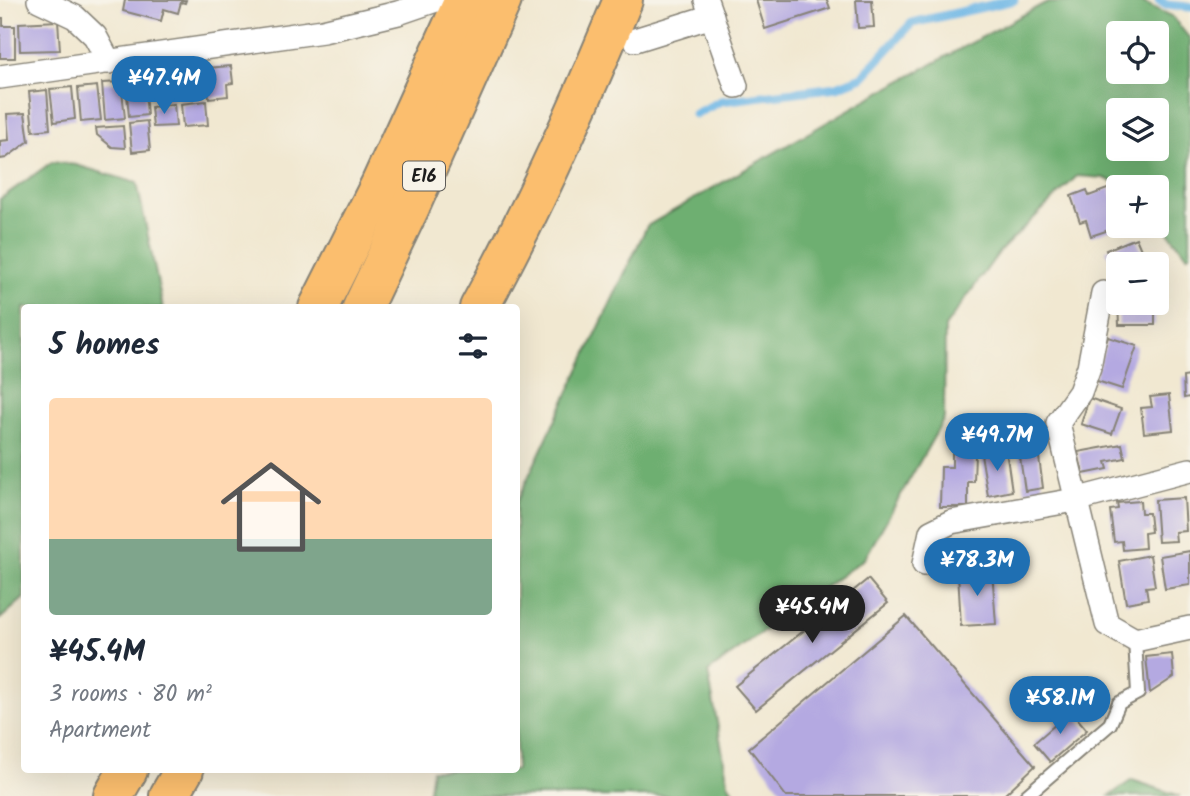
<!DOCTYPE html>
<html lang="en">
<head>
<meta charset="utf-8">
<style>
	:root { --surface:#fff; --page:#f6f6f7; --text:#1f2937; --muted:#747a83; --accent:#1f6fb2 }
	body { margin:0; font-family:Kalam,sans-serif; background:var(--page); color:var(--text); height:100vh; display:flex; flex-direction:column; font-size:26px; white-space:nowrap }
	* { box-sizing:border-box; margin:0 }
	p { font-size:23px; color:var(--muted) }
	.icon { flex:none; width:38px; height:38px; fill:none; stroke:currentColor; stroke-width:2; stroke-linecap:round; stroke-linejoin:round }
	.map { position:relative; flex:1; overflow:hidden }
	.details { position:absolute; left:21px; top:304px; width:499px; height:469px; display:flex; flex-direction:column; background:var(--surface); border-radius:7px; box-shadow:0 7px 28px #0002 }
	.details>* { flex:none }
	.tools { position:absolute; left:1106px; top:21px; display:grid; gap:14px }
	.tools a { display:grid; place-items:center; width:63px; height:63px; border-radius:7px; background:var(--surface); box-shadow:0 7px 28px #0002; font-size:35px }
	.price { position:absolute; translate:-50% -60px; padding:0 16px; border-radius:24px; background:var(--accent); color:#fff; font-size:23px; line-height:46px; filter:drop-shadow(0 2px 4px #0008) }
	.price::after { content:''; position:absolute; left:50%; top:42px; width:21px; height:16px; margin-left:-10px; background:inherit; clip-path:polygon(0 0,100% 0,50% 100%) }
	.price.current { background:#222; color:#fff }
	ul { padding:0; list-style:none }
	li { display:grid; align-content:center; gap:14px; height:371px; padding:0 28px }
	li span { display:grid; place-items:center; height:217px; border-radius:7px; color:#555 }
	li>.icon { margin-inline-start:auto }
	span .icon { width:126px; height:126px; fill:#fffc; stroke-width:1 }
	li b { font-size:30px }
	h2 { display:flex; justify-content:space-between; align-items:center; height:84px; padding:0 28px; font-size:30px }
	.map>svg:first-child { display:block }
	.forest { fill:#6eaf71; stroke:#456646; stroke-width:2; fill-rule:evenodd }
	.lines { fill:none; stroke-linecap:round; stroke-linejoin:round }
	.stream { stroke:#6eb7e6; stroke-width:9 }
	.building { fill:#b4a9e1 }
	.lane-casing { stroke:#868276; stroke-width:16 }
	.street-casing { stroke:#868276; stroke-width:26 }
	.highway-casing { stroke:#868276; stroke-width:42 }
	.lane { stroke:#fff; stroke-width:12 }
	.street { stroke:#fff; stroke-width:23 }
	.highway { stroke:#fbbe6e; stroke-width:38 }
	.labels { text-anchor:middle; stroke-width:7; stroke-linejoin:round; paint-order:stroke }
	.shield { fill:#f7f3e8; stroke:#5e5c59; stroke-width:2 }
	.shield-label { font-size:18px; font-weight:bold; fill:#1c1c1c }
</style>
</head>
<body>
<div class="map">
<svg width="1190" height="796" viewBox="0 0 1190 796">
	<rect width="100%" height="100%" fill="#f7f3e8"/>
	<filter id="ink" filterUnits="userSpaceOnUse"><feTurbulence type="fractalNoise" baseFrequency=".0143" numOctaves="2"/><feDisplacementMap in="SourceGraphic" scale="14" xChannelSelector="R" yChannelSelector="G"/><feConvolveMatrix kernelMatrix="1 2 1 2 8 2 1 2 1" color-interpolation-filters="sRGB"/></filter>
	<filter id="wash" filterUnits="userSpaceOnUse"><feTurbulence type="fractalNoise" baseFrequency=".00686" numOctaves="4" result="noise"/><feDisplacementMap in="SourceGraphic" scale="28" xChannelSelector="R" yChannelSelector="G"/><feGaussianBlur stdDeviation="1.57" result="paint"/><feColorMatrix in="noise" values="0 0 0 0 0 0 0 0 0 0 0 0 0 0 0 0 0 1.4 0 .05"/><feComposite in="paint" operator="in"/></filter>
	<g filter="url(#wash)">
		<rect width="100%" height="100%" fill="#f1e8d1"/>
		<g class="forest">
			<path d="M1113 0 1142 2 1172 16 1190 39V254L1187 255 1157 219V187H1126L1104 178 1077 176 1000 251 945 327 944 419 865 558 708 672 728 783 736 796H428L432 770H516V503L647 226 869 98 1045 3ZM1118 33H1157V72H1118ZM1118 110H1157V149H1118Z"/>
			<path d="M52 162 76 165 137 183 163 308H24V598L0 619V199Z"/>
			<path d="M1132 780 1180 796H1109Z"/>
		</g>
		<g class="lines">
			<g class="stream">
				<path d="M1159 0 1166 5 1190 7"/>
				<path d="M695 114 721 101 837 87 862 77 912 23 1014 0"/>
			</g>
		</g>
		<g id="blocks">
			<g class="building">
				<path d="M125 0H186L185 3 181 2 178 13 164 9 161 21 123 11Z"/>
				<path d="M756 0H827L830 8 765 29Z"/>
				<path d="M856 0H872L874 27 858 28Z"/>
				<path d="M0 18H3V26H15V58H0Z"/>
				<path d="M58 21 60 50 20 51 19 23Z"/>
				<path d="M231 66 233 83 227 84 228 96 209 98 206 68Z"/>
				<path d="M201 69 203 97 179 99 176 71Z"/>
				<path d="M171 73 174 98 157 100V95H149L147 76Z"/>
				<path d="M144 81 147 115 129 117 126 83Z"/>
				<path d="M121 82 125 118 105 120 102 83Z"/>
				<path d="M97 86 101 120 81 122 78 88Z"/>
				<path d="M72 87 75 119 54 122 50 89Z"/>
				<path d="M47 90 50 129 33 131 29 92Z"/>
				<path d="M206 101 208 125 183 127 181 104Z"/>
				<path d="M174 104 176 126 153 127 151 107Z"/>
				<path d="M25 113 29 141 6 158 0 159V141L9 140 7 114Z"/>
				<path d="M147 121 150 150 132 152 129 123Z"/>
				<path d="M123 126 125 148 112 147 97 135 96 128Z"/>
				<path d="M1110 188 1118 212V227L1091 236 1086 220 1080 222 1071 196 1087 190 1089 196Z"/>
				<path d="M1136 238 1147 264H1118L1113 269 1106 250Z"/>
				<path d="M1118 303H1155V325H1119Z"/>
				<path d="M1108 337 1137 346 1122 389 1094 380Z"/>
				<path d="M1190 376V397L1184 398 1183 377Z"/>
				<path d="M1169 395 1173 430 1144 433 1141 408 1152 407 1150 397Z"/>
				<path d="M1089 398 1121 409 1112 434 1081 424Z"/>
				<path d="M1037 442 1043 488 1025 491 1018 444Z"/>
				<path d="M1122 444 1125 458 1106 462 1108 469 1083 474 1078 452Z"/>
				<path d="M1006 450 1012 491 988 496 981 454Z"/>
				<path d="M952 453H975L974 482H968V507H940L941 467H952Z"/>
				<path d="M1184 498 1186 531 1175 532 1176 541 1158 542 1155 500Z"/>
				<path d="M1140 501 1141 513H1149L1151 532 1144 533 1145 548 1123 550 1122 541 1114 542 1110 510 1118 509 1117 503Z"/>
				<path d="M1190 551V585L1165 589 1160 556Z"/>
				<path d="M1150 555 1155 586 1146 587 1148 599 1126 603 1119 561Z"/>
				<path d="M992 570 996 624 961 626 958 573Z"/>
				<path d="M868 579 888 603 756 710 735 686Z"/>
				<path d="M906 616 1035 766 1003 796H786L749 748Z"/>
				<path d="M1172 654 1174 677 1150 693 1146 657Z"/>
				<path d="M1071 711 1087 730 1050 762 1034 743Z"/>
			</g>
		</g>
	</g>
	<g filter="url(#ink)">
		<use href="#blocks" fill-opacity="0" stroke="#868276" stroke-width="2"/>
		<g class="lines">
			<defs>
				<path id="lane" d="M1026 796 1110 724 1119 703 1138 693 1135 640"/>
				<g id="street">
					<path d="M39 0 75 17 95 36 109 62"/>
					<path d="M706 0 736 86"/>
					<path d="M635 40 712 16"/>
					<path d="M0 77 323 31 398 13 436 0"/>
					<path d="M1103 293 1089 367 1080 392 1058 423 1107 624 1135 640 1190 628"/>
					<path d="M924 564 931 532 951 522 1075 500 1190 470"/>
				</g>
				<g id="highway">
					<path d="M318 308 380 185 464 0"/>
					<path d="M362 308 410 207 502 0"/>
					<path d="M479 308C534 208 580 105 623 0"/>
					<path d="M113 796 128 770"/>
					<path d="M169 796 184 770"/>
				</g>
			</defs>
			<use href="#lane" class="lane-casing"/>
			<use href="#street" class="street-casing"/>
			<use href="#highway" class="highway-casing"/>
			<use href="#lane" class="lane"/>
			<use href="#street" class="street"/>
			<use href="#highway" class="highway"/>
		</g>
	</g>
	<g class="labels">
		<rect class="shield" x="403" y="161.5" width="42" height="29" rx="5"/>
		<g class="shield-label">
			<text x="424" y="182">E16</text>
		</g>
	</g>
</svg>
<div class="tools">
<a><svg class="icon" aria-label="locate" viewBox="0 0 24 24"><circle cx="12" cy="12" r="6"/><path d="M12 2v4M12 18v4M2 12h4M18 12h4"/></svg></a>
<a><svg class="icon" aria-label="layers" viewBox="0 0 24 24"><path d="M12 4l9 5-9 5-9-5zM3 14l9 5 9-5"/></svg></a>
<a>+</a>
<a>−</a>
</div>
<b class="price" style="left:164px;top:116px">¥47.4M</b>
<b class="price" style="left:997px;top:473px">¥49.7M</b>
<b class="price" style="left:977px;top:598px">¥78.3M</b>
<b class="price current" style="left:812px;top:645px">¥45.4M</b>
<b class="price" style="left:1060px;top:736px">¥58.1M</b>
<section class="details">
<h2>5 homes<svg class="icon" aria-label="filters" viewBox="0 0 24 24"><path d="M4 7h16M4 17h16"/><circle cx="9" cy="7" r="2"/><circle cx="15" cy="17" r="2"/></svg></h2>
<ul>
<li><span style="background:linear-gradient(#ffd9b3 65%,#7fa58c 0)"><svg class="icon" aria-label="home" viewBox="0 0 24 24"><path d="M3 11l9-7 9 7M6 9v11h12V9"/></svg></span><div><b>¥45.4M</b><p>3 rooms · 80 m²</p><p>Apartment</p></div></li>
</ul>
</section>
</div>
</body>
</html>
